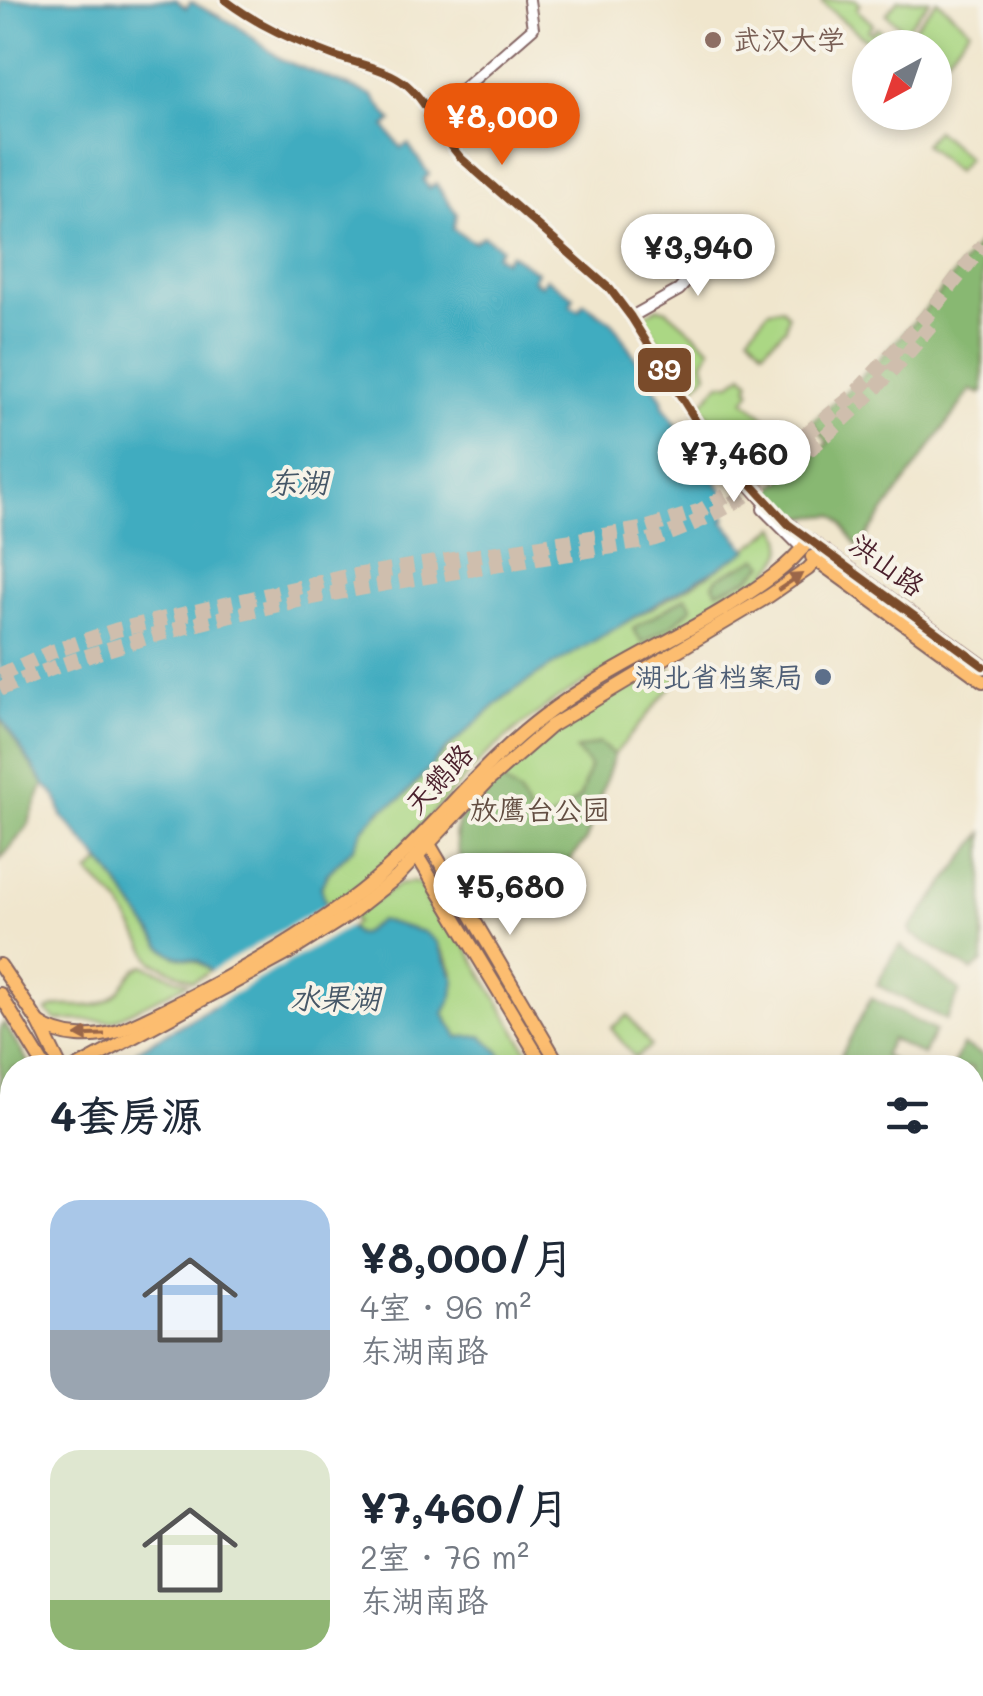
<!DOCTYPE html>
<html lang="zh">
<head>
<meta charset="utf-8">
<style>
	:root { --surface:#fff; --page:#f2f2f3; --text:#1f2937; --muted:#747a83; --accent:#ea580c }
	body { margin:0; font-family:Mali,"LXGW WenKai TC",sans-serif; background:var(--page); color:var(--text); height:100vh; display:flex; flex-direction:column; font-size:38px; white-space:nowrap }
	* { box-sizing:border-box; margin:0 }
	p { font-size:32px; color:var(--muted) }
	.icon { flex:none; width:55px; height:55px; fill:none; stroke:currentColor; stroke-width:2; stroke-linecap:round; stroke-linejoin:round }
	.map { position:relative; flex:1; overflow:hidden }
	.drawer { position:absolute; left:0px; top:1055px; width:985px; height:642px; display:flex; flex-direction:column; background:var(--surface); border-radius:40px 40px 0 0; box-shadow:0 5px 15px #0003 }
	.drawer>* { flex:none }
	.needle { width:65px; rotate:220deg }
	.tools { position:absolute; left:852px; top:30px; display:grid; gap:20px }
	.tools a { display:grid; place-items:center; width:100px; height:100px; border-radius:50%; background:var(--surface); box-shadow:0 5px 15px #0003; font-size:50px }
	.price { position:absolute; translate:-50% -85px; padding:0 22px; border-radius:35px; background:#fff; color:#222; font-size:32px; line-height:65px; filter:drop-shadow(0 2px 5px #0008) }
	.price::after { content:''; position:absolute; left:50%; top:60px; width:30px; height:22px; margin-left:-15px; background:inherit; clip-path:polygon(0 0,100% 0,50% 100%) }
	.price.current { background:var(--accent); color:#fff }
	ul { padding:0; list-style:none }
	li { display:flex; align-items:center; gap:30px; height:250px; padding:0 50px }
	li span { display:grid; place-items:center; flex:none; width:280px; height:200px; border-radius:30px; color:#555 }
	li>.icon { margin-inline-start:auto }
	span .icon { width:120px; height:120px; fill:#fffc; stroke-width:1 }
	li b { font-size:42px }
	h2 { display:flex; justify-content:space-between; align-items:center; height:120px; padding:0 50px; font-size:42px }
	.map>svg:first-child { display:block }
	.green { fill:#abd784; stroke:#7a7b58; stroke-width:2.5 }
	.forest { fill:#88b872; stroke:#696c4e; stroke-width:2.5 }
	.water { fill:#41acc0; stroke:#466676; stroke-width:2.5 }
	.pier { fill:#f0e6cd }
	.lines { fill:none; stroke-linecap:round; stroke-linejoin:round }
	.highway-tunnel { stroke:#cfbead; stroke-width:15; stroke-dasharray:15 8; stroke-linecap:butt }
	.minor-casing { stroke:#846564; stroke-width:14 }
	.major-casing { stroke:#846564; stroke-width:16 }
	.minor { stroke:#fff; stroke-width:10 }
	.major { stroke:#fcbd6f; stroke-width:12 }
	.bus-1-casing { stroke:#f7f3e8; stroke-width:15 }
	.bus-1 { stroke:#7a4b2a; stroke-width:8 }
	.oneway { fill:#9a664a }
	.education-dot { fill:#8d6e63; stroke:#f7f3e8; stroke-width:4 }
	.service-dot { fill:#5c6f8a; stroke:#f7f3e8; stroke-width:4 }
	.labels { text-anchor:middle; stroke-width:8; stroke-linejoin:round; paint-order:stroke }
	.education-label { font-size:28px; fill:#785e54; stroke:#f7f3e8; text-anchor:start }
	.street-label { font-size:28px; fill:#4a1f2b; stroke:#f7f3e8 }
	.service-label { font-size:28px; fill:#4e5e75; stroke:#f7f3e8; text-anchor:end }
	.park-label { font-size:28px; fill:#624d41; stroke:#f7f3e8 }
	.water-label { font-size:30px; font-style:italic; fill:#465767; stroke:#f7f3e8 }
	.line-badge { stroke:#f7f3e8; stroke-width:4 }
	.badge-label { font-size:28px; text-anchor:middle; font-weight:bold; fill:#fff }
</style>
</head>
<body>
<div class="map">
<svg width="983" height="1696" viewBox="0 0 983 1696">
	<rect width="100%" height="100%" fill="#f7f3e8"/>
	<filter id="ink" filterUnits="userSpaceOnUse"><feTurbulence type="fractalNoise" baseFrequency=".01" numOctaves="2"/><feDisplacementMap in="SourceGraphic" scale="20" xChannelSelector="R" yChannelSelector="G"/><feConvolveMatrix kernelMatrix="1 2 1 2 8 2 1 2 1" color-interpolation-filters="sRGB"/></filter>
	<filter id="wash" filterUnits="userSpaceOnUse"><feTurbulence type="fractalNoise" baseFrequency=".0048" numOctaves="4" result="noise"/><feDisplacementMap in="SourceGraphic" scale="40" xChannelSelector="R" yChannelSelector="G"/><feGaussianBlur stdDeviation="2.25" result="paint"/><feColorMatrix in="noise" values="0 0 0 0 0 0 0 0 0 0 0 0 0 0 0 0 0 1.4 0 .05"/><feComposite in="paint" operator="in"/></filter>
	<g filter="url(#wash)">
		<rect width="100%" height="100%" fill="#f0e6cd"/>
		<g class="green">
			<path d="M823 0H856L860 4 856 9 873 24 868 30 872 33 877 27 890 38 888 42 894 47H875L822 3Z"/>
			<path d="M898 0H930L902 34 898 30 900 26 886 14Z"/>
			<path d="M937 0 970 29 935 72V48L914 47 915 45 906 37Z"/>
			<path d="M936 130 968 158 956 172 924 144Z"/>
			<path d="M659 308 667 310 711 348 704 362 707 374 689 393 642 316Z"/>
			<path d="M782 308 788 315 786 328 763 350 749 334 769 310Z"/>
			<path d="M743 374 750 381 748 387 751 391 744 400 787 436 748 463 700 406 720 383H731Z"/>
			<path d="M776 527C798 554 765 575 745 590L557 699 523 724 487 754 390 859 340 902 337 898 326 905 321 887 327 874 354 847 365 826 387 805 401 799C434 764 465 727 504 698 590 634 693 595 776 527Z"/>
			<path d="M666 663 677 680 614 755 586 840 544 892 530 884 518 858 508 855 465 872 454 833 458 823 498 778 558 728Z"/>
			<path d="M102 861 162 947C177 959 197 957 211 971L193 981 153 962 120 904 89 873Z"/>
			<path d="M413 882 429 889 438 899 537 1067H509C489 1038 491 1038 458 1037L444 1014C459 981 457 973 437 942L359 935 348 929 356 922 352 917 398 885Z"/>
			<path d="M144 965 188 983 112 1021 56 1020 46 1011C62 1000 84 1011 103 1003 124 995 125 972 144 965Z"/>
			<path d="M628 1015 651 1046 635 1058 611 1028Z"/>
			<path d="M0 1619 12 1629V1685H41L34 1696H0Z"/>
		</g>
		<g class="forest">
			<path d="M983 237V391L981 394 971 390 859 547C846 538 847 523 833 515L799 518 769 490 828 443 812 422C875 367 934 304 983 237Z"/>
			<path d="M758 558 765 564 748 579 717 592 713 584 717 578Z"/>
			<path d="M686 597 692 607 674 624 642 643 633 629Z"/>
			<path d="M0 717 44 784 27 827 0 860Z"/>
			<path d="M599 743 614 755 586 840 544 892 530 884 518 858 508 855 465 872C444 821 463 813 498 778L519 793 530 814 540 819 550 820 580 797 590 766 576 750Z"/>
			<path d="M983 833V962L972 971 912 934 910 929Z"/>
			<path d="M901 946 960 991 946 1020 877 985 892 956Z"/>
			<path d="M871 998 935 1031 923 1055 891 1039 883 1056 906 1067H835Z"/>
			<path d="M4 1023 31 1067 12 1068V1130L0 1138V1028Z"/>
			<path d="M963 1045 983 1055V1086L973 1080 972 1068 952 1067Z"/>
			<path d="M983 1091V1170L973 1164 983 1141 973 1135 972 1102 977 1103Z"/>
		</g>
		<g class="water">
			<path d="M0 0H176L186 8 191 2 236 25 282 60 372 95 392 121 385 127 401 148 408 144 429 174 423 180 429 188 436 184 457 214 453 229 474 242 483 236 501 248 496 255 504 261 510 254 537 272 533 280 541 285 546 278 574 297 570 305 579 310 584 303 613 323 662 399 663 406 729 500 719 509 726 518 723 521 748 550 545 670 506 696 448 748 401 799 382 809 363 829 354 847 327 874 321 887 326 905 356 934H361L380 920 424 932 437 942 455 980 453 996 444 1014 458 1037 482 1036 497 1049 509 1067H121L139 1049 215 1005 212 974 208 968 198 961 175 956 162 947 110 872 62 816 57 798 44 784 0 717Z"/>
			<path d="M611 1685H650L655 1696H610Z"/>
		</g>
		<path class="pier" d="M330 902 352 925 213 1006 211 1002 214 998 206 974Z"/>
	</g>
	<g filter="url(#ink)">
		<g class="lines">
			<g class="highway-tunnel">
				<path d="M0 675 51 652 116 630 219 606 339 578 643 529 700 511 736 490 852 397 928 315 983 245"/>
				<path d="M0 689C205 603 430 577 647 541 759 508 861 412 933 323"/>
			</g>
			<defs>
				<g id="minor">
					<path d="M225 0C259 26 295 41 335 56 358 64 388 69 407 85 428 103 441 137 462 159L610 289 631 317 701 429 766 504 809 540"/>
					<path d="M431 117 533 28 529 0"/>
					<path d="M631 317 679 290 727 235"/>
					<path d="M763 509 803 549"/>
					<path d="M0 1334 8 1341 0 1352"/>
					<path d="M972 1463 983 1457"/>
					<path d="M972 1477 983 1471"/>
					<path d="M0 1613 12 1623"/>
					<path d="M106 1685 127 1696"/>
					<path d="M39 1696 46 1685"/>
					<path d="M246 1696 259 1685"/>
					<path d="M496 1696 514 1685"/>
				</g>
				<g id="major">
					<path d="M812 557 983 681"/>
					<path d="M425 837 561 1068"/>
					<path d="M415 852 545 1068"/>
					<path d="M0 965 39 1023 61 1068"/>
					<path d="M0 994 45 1068"/>
					<path d="M39 1023C62 1039 93 1039 119 1031 206 992 315 933 386 870 441 820 484 761 544 716 600 673 667 644 727 607 757 588 788 569 809 540L983 666"/>
					<path d="M76 1068 285 955 350 914 397 877 488 781 551 726 769 596 808 569 825 551"/>
					<path d="M551 1685 556 1696"/>
					<path d="M570 1685 576 1696"/>
					<path d="M886 1685 892 1696"/>
					<path d="M907 1685 912 1696"/>
				</g>
			</defs>
			<use href="#minor" class="minor-casing"/>
			<use href="#major" class="major-casing"/>
			<use href="#minor" class="minor"/>
			<use href="#major" class="major"/>
			<defs>
				<path id="bus-1" d="M225 0C259 26 295 41 335 56 358 64 388 69 407 85 428 103 441 137 462 159L610 289 631 317 701 429 788 524 983 666"/>
			</defs>
			<use href="#bus-1" class="bus-1-casing"/>
			<use href="#bus-1" class="bus-1"/>
		</g>
		<defs><path id="oneway-solid" d="M-6-.8H1V-3.2L6.5 0L1 3.2V.8H-6Z" transform="scale(2.5)"/></defs>
		<g class="oneway">
			<use href="#oneway-solid" transform="translate(790 582) rotate(-34)"/>
			<use href="#oneway-solid" transform="translate(90 1035) rotate(178)"/>
		</g>
	</g>
	<circle class="education-dot" cx="713" cy="40" r="10"/>
	<circle class="service-dot" cx="823" cy="677" r="10"/>
	<g class="labels">
		<g class="education-label">
			<text x="733" y="50">武汉大学</text>
		</g>
		<g class="street-label">
			<text transform="translate(887 565) rotate(36)" y="10">洪山路</text>
			<text transform="translate(439 779) rotate(-47)" y="10">天鹅路</text>
		</g>
		<g class="service-label">
			<text x="803" y="687">湖北省档案局</text>
		</g>
		<g class="park-label">
			<text x="540" y="820">放鹰台公园</text>
		</g>
		<g class="water-label">
			<text x="298" y="493">东湖</text>
			<text x="335" y="1009">水果湖</text>
		</g>
	</g>
	<rect class="line-badge" x="636" y="346" width="57" height="48" rx="10" fill="#7a4b2a"/>
	<g class="badge-label">
		<text x="664" y="380">39</text>
	</g>
</svg>
<div class="tools">
<a><svg class="needle" viewBox="-14 -14 28 28"><path d="M0-13l5 13h-10z" fill="#e53935"/><path d="M0 13l5-13h-10z" fill="#747a83"/></svg></a>
</div>
<b class="price current" style="left:502px;top:168px">¥8,000</b>
<b class="price" style="left:698px;top:299px">¥3,940</b>
<b class="price" style="left:734px;top:505px">¥7,460</b>
<b class="price" style="left:510px;top:938px">¥5,680</b>
<section class="drawer">
<h2>4套房源<svg class="icon" aria-label="filters" viewBox="0 0 24 24"><path d="M4 7h16M4 17h16"/><circle cx="9" cy="7" r="2"/><circle cx="15" cy="17" r="2"/></svg></h2>
<ul>
<li><span style="background:linear-gradient(#a9c7e8 65%,#9aa5b1 0)"><svg class="icon" aria-label="home" viewBox="0 0 24 24"><path d="M3 11l9-7 9 7M6 9v11h12V9"/></svg></span><div><b>¥8,000/月</b><p>4室 · 96 m²</p><p>东湖南路</p></div></li>
<li><span style="background:linear-gradient(#dfe7d0 75%,#8fb573 0)"><svg class="icon" aria-label="home" viewBox="0 0 24 24"><path d="M3 11l9-7 9 7M6 9v11h12V9"/></svg></span><div><b>¥7,460/月</b><p>2室 · 76 m²</p><p>东湖南路</p></div></li>
</ul>
</section>
</div>
</body>
</html>
